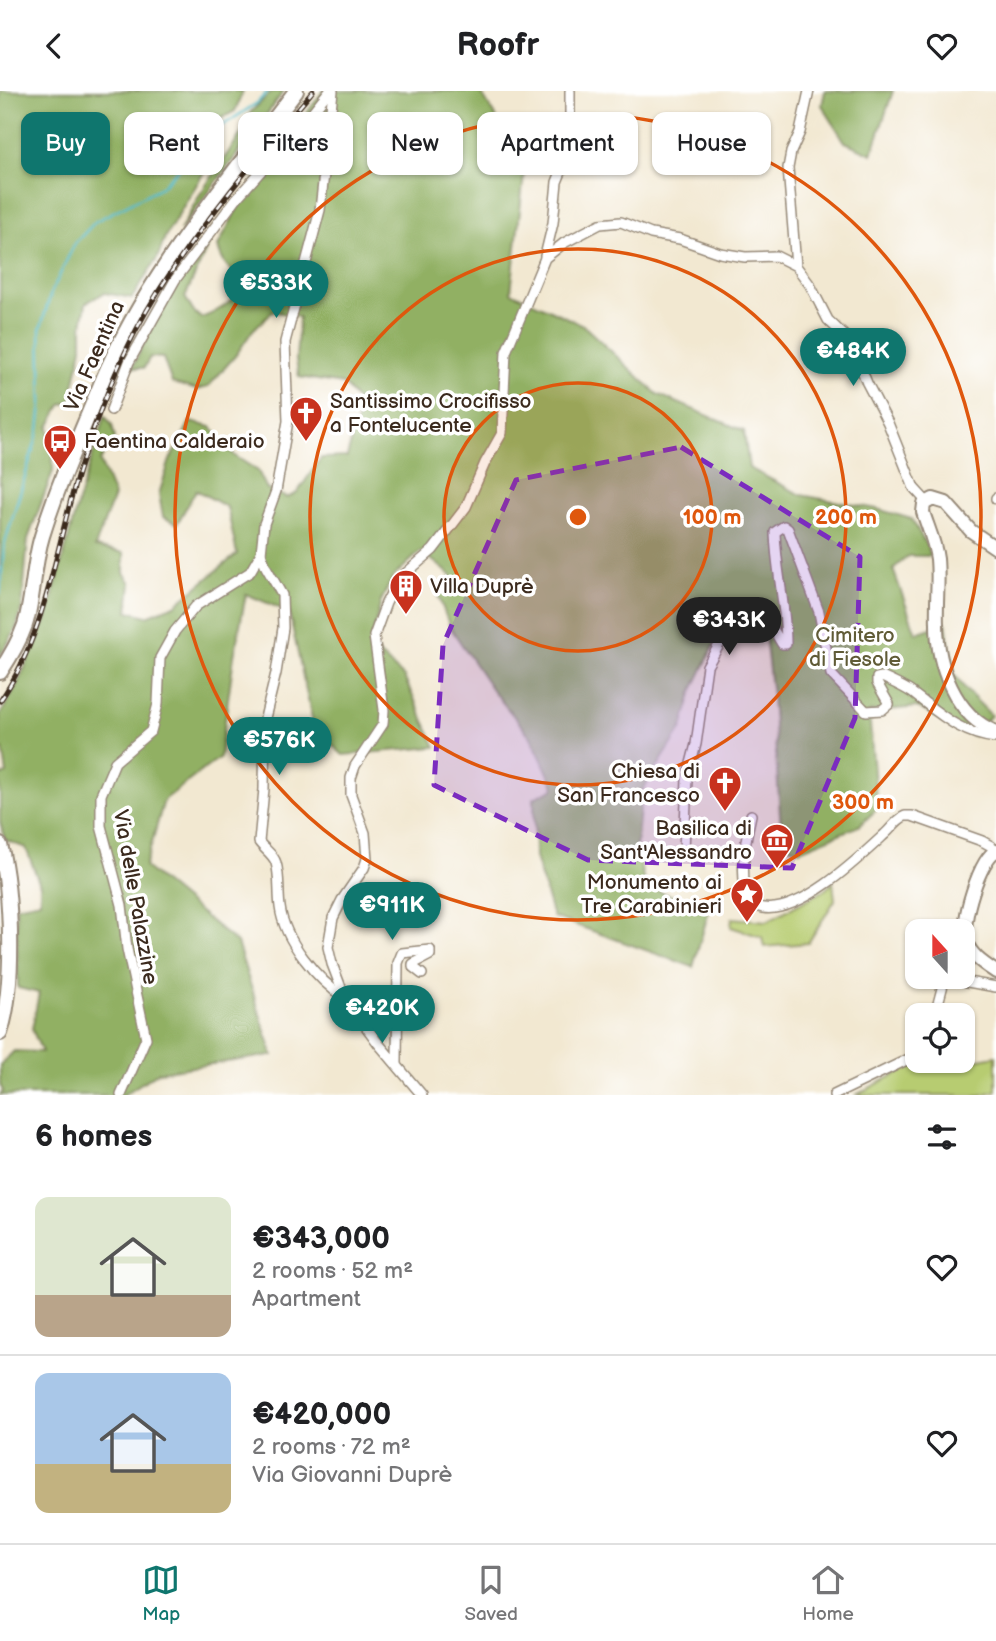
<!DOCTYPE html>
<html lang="en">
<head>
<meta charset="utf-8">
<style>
	:root { --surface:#fff; --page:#f2f2f2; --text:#202124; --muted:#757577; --line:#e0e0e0; --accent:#0f766e }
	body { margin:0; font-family:"Balsamiq Sans",sans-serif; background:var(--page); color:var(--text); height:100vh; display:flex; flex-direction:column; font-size:26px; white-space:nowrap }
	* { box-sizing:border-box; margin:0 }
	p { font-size:23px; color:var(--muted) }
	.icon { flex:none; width:38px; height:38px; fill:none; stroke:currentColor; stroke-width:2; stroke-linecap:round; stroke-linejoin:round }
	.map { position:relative; height:1004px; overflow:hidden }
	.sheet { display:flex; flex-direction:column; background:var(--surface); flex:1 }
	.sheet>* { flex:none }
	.guide { position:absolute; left:21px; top:21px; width:956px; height:63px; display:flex; gap:14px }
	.needle { width:46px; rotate:339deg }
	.buttons { position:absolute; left:905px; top:828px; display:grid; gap:14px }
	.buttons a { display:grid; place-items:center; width:70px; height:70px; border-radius:14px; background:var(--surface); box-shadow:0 2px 5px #0004; font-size:35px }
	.price { position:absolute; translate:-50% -60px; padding:0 16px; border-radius:24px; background:var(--accent); color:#fff; font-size:23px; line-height:46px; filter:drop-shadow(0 2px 4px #0008) }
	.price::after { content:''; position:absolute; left:50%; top:42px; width:21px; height:16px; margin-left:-10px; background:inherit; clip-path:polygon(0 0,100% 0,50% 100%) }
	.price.active { background:#222; color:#fff }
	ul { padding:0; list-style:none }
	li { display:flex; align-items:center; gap:21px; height:175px; padding:0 35px }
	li+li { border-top:2px solid var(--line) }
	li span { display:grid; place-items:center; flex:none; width:196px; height:140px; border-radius:14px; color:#555 }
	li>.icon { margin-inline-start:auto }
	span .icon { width:84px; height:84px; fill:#fffc; stroke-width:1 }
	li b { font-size:30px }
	h2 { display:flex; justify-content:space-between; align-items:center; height:84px; padding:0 35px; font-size:30px }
	.pill { padding:0 24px; border-radius:14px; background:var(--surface); box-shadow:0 2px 5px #0004; font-size:24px; line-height:63px }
	.pill.active { background:var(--accent); color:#fff }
	header { display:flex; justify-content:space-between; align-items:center; height:91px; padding:0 35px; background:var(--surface); font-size:32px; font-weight:700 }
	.dock { display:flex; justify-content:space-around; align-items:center; height:98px; border-top:2px solid var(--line); background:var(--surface); font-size:19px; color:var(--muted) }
	.dock a { display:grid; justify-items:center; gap:4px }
	.dock .active { color:var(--accent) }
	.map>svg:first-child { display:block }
	.green { fill:#b7cc71; stroke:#797b48; stroke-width:2 }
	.forest { fill:#91b063; stroke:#666d40; stroke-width:2 }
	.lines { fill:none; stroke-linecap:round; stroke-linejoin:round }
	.stream { stroke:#4db9c8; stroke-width:2.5 }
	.street-casing { stroke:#968978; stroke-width:12 }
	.secondary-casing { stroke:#968978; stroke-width:16 }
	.primary-casing { stroke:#968978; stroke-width:18 }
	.street { stroke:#fff; stroke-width:9 }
	.secondary { stroke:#fff; stroke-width:12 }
	.primary { stroke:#fff; stroke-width:14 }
	.rail-casing { stroke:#3b2a1e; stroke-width:5 }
	.rail { stroke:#fff; stroke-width:2.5; stroke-dasharray:8; stroke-linecap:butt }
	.marked { fill:#7b2cbf; fill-opacity:0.2; stroke:#7b2cbf; stroke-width:5; stroke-dasharray:14 9; stroke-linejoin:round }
	.ring { fill:none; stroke:#df570d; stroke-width:3.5 }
	.labels { text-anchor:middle; stroke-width:7; stroke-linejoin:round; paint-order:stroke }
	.street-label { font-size:21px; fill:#3b2a1e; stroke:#fff }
	.poi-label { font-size:21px; fill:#3b2a1e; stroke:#fff; text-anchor:start }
	.park-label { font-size:21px; fill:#605b37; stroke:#fff }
	.centre { fill:#df570d; stroke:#fff; stroke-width:3.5 }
	.ring-label { font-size:21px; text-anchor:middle; font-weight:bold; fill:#df570d; stroke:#fff; stroke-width:7; stroke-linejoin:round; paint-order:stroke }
</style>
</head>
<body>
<header><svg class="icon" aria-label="back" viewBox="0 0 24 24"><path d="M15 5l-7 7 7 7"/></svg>Roofr<svg class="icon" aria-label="heart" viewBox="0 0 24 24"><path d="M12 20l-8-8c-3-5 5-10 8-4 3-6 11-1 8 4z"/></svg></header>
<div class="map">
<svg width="996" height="1004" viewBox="0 0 996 1004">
	<rect width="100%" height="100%" fill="#fff"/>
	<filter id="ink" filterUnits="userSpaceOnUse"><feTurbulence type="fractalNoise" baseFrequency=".0143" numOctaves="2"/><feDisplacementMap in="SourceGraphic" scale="14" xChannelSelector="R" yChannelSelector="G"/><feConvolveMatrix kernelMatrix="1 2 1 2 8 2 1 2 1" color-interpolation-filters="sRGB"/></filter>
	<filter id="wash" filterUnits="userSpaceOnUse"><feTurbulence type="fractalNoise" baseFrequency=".00686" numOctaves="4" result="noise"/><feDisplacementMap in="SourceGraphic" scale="28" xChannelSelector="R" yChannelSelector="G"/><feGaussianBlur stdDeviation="1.57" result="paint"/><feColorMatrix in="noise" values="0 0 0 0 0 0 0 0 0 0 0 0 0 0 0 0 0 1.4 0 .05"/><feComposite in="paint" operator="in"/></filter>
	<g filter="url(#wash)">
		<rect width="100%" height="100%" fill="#f2e8d1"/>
		<g class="green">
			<path d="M833 791 835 809 808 852 764 856 762 846 731 836 732 827 767 830 825 799Z"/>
			<path d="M996 965V1000L980 1004H856L921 970H931L936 976Z"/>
		</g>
		<g class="forest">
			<path d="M0 0H243L235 20 220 28 201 48 215 63 165 146 158 166 132 207 104 202 86 212 82 234V257L71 310 61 314 49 336 53 359V380L28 448 22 516 16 538 0 565Z"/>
			<path d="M272 0H284L180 140 198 106 249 31 250 22Z"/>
			<path d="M323 0H480L525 74 511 201 583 234 657 303 744 340 749 377 801 404 877 418 912 428 932 465H908L893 478 916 542 946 532 954 583 967 600 991 624 974 645 917 616 869 621 877 718 859 735 800 759 782 753 772 605 762 520 744 522 713 556 693 599 682 637 642 700 636 756 645 795 709 819 693 876 553 826 535 766 534 707 555 697 531 646 493 600 450 536 438 504 452 485 421 460 393 486 381 510 370 555 404 586 436 656 343 664 314 637 289 521 246 503 234 565 220 666 164 709 145 776 237 852 273 964 159 981 123 1004H0L3 1000 0 994V974L14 960 42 961 32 938 39 902 18 897 16 815 40 810V794L26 757 5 749 0 731V685L7 683 3 658H0V624L16 596 46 530 78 411 105 325 112 334 115 347 100 370 114 405 95 456 124 462V482L131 492 128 520 147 525 175 514 237 463 227 416 196 399 177 433 163 426 159 403 170 369 190 331 211 336 235 365 258 380 267 398 287 407 297 402 321 367 347 366 361 314 343 293 299 286 296 269 299 226 273 220 253 239 236 264 208 296 197 299 172 292 163 267 150 266 144 277H132L155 229 203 152 208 155 185 206 193 220 201 227C218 221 239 208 244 190 231 180 221 172 218 155L240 112Z"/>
			<path d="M825 0H893L872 63 845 51 822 14Z"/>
		</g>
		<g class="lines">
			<path class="stream" d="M0 503 4 455 39 339 42 313 40 239 51 202 75 152 96 130 161 96 219 37 257 12 268 0"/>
		</g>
	</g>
	<g filter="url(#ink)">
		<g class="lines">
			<defs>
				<g id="street">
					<path d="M333 0 320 119 285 251 288 330 276 400 264 433 261 462 266 476 282 504 283 537 276 582 265 627 264 698 259 751C264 758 274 764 276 772 280 785 278 802 280 816 284 849 317 889 345 907"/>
					<path d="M545 165 553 132 557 91 570 59V0"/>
					<path d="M796 175 788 77 791 61 800 41 809 0"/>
					<path d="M111 319 129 271 175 189 236 108 298 39 329 0"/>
					<path d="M996 407V408"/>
					<path d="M751 724C746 746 732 812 763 817 801 823 859 767 885 743 892 737 896 729 905 725H912L982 750 991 755 996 762"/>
					<path d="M684 759 687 688 696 653 707 575 719 554 743 528 753 523 767 528 782 553H786C786 515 776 479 775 441L784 435 788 438 819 521 831 583 866 620 882 619 889 613 877 592V587L882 586C892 591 902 595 911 601 939 622 960 643 996 647"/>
					<path d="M945 887 996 896"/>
					<path d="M935 924 945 886"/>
					<path d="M397 973 398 872 402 862 430 859V864L413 873V876L422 883"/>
					<path d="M121 1004 146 947 127 858 122 814 101 735V704L115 671 151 640 158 613 160 567 175 540 196 515 250 481 261 462"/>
					<path d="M422 1004 378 952 345 907 332 873 328 856 333 827 342 809 364 777 367 768 365 742 351 704V687L355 675 383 633 384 619 374 545 386 512 398 489 433 459 466 416 485 372 502 342 506 261 545 167 564 152 600 133 621 131 651 143 680 148 720 162 745 166 776 165 796 175 810 194 828 229 850 250 867 292 888 332 914 397 926 410"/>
					<path d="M834 1004 917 964"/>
				</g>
				<g id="secondary">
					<path d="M996 457 971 440 946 412 933 408 924 413 923 421C928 437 935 451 937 468 939 490 936 511 937 533 937 574 955 625 996 641"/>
					<path d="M996 760C980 767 960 832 966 850 970 864 984 873 996 881"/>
				</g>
				<g id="primary">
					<path d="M0 581C10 566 19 551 25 534 34 505 33 474 42 445 58 393 81 342 102 291 147 183 226 93 296 0"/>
					<path d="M0 754C12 802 15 896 0 942"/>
				</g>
			</defs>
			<use href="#street" class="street-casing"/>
			<use href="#secondary" class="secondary-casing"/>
			<use href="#primary" class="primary-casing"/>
			<use href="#street" class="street"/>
			<use href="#secondary" class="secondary"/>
			<use href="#primary" class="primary"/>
			<defs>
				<path id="rail" d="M0 610C49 539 56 449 82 370 102 312 125 253 158 201 203 130 259 64 313 0"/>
			</defs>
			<use href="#rail" class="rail-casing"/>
			<use href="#rail" class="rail"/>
		</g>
	</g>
	<path class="marked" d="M681 356 860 466 855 627 792 777 588 769 434 694 443 554 516 389Z"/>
	<circle cx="578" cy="426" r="134" fill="#df570d" fill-opacity=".12"/>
	<g class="ring">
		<circle cx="578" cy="426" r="134"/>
		<circle cx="578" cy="426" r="268"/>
		<circle cx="578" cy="426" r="403"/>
	</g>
	<defs>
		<symbol id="church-pin" viewBox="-11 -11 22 30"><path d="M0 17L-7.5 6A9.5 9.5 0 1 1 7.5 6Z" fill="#c8321e" stroke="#fff"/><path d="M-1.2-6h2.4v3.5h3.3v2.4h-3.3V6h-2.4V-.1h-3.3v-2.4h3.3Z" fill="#fff"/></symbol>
		<symbol id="bus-pin" viewBox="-11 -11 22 30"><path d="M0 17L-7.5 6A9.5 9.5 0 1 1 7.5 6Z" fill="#c8321e" stroke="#fff"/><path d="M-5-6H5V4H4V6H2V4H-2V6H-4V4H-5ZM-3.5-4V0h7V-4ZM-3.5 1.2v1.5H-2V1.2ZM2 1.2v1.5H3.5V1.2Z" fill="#fff"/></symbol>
		<symbol id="building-pin" viewBox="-11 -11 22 30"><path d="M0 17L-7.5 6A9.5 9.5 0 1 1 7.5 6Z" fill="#c8321e" stroke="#fff"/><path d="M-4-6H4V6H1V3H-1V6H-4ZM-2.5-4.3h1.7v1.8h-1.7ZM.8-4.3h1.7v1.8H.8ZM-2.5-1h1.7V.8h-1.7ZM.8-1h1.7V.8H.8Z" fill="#fff"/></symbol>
		<symbol id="museum-pin" viewBox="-11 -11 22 30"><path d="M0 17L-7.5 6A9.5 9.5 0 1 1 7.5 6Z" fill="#c8321e" stroke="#fff"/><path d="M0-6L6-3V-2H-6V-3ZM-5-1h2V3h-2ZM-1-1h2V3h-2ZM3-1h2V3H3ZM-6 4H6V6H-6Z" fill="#fff"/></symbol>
		<symbol id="sight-pin" viewBox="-11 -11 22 30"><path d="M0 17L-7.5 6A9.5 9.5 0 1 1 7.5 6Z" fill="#c8321e" stroke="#fff"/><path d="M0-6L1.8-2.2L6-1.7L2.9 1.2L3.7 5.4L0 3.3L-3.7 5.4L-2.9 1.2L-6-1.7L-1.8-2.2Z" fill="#fff"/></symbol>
	</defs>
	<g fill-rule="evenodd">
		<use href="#church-pin" x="287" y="303" width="38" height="52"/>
		<use href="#bus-pin" x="41" y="331" width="38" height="52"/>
		<use href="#building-pin" x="387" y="476" width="38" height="52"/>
		<use href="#church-pin" x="706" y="673" width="38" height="52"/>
		<use href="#museum-pin" x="758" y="730" width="38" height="52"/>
		<use href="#sight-pin" x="728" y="784" width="38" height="52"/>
	</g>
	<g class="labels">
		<g class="street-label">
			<text transform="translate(94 265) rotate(-66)" y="7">Via Faentina</text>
			<text transform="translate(136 806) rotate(80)" y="7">Via delle Palazzine</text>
		</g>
		<g class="poi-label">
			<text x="330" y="317">Santissimo Crocifisso<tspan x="330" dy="24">a Fontelucente</tspan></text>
			<text x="84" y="357">Faentina Calderaio</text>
			<text x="430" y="502">Villa Duprè</text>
			<text x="700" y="687" text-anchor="end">Chiesa di<tspan x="700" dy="24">San Francesco</tspan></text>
			<text x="752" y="744" text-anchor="end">Basilica di<tspan x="752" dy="24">Sant'Alessandro</tspan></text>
			<text x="722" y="798" text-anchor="end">Monumento ai<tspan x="722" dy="24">Tre Carabinieri</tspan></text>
		</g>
		<g class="park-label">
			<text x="855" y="551">Cimitero<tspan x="855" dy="24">di Fiesole</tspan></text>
		</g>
	</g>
	<circle cx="578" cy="426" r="10" class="centre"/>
	<g class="ring-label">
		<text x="712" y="433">100 m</text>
		<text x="846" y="433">200 m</text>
		<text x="863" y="718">300 m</text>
	</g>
</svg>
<div class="buttons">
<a><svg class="needle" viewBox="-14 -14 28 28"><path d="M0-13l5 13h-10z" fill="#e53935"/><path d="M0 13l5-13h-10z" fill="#757577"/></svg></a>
<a><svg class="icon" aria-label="locate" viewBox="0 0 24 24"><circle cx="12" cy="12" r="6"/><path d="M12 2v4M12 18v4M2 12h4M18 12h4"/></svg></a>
</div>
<b class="price" style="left:276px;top:229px">€533K</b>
<b class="price" style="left:853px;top:297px">€484K</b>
<b class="price active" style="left:729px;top:566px">€343K</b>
<b class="price" style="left:279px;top:686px">€576K</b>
<b class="price" style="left:392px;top:851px">€911K</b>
<b class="price" style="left:382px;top:954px">€420K</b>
<div class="guide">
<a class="pill active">Buy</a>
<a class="pill">Rent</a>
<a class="pill">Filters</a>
<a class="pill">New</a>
<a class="pill">Apartment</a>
<a class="pill">House</a>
</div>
</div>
<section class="sheet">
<h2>6 homes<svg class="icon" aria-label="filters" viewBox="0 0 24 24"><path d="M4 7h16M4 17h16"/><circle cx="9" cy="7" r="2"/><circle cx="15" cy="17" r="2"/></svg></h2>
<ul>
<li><span style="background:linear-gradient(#dfe7d0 70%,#b9a48a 0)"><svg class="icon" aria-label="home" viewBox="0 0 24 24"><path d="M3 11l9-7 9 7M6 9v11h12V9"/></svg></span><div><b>€343,000</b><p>2 rooms · 52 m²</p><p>Apartment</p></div><svg class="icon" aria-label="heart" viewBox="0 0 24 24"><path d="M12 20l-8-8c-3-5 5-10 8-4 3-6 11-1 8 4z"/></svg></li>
<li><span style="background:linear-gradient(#a9c7e8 65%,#c2b280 0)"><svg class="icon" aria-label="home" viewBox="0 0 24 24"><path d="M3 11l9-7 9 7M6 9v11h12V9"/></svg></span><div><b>€420,000</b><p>2 rooms · 72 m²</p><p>Via Giovanni Duprè</p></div><svg class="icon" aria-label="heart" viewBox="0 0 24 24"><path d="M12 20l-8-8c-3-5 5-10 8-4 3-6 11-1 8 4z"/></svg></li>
</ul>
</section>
<nav class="dock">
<a class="active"><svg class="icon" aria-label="map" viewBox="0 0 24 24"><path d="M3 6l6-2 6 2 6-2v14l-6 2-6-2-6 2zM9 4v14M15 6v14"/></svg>Map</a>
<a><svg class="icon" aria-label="saved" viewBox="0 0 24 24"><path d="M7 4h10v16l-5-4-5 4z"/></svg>Saved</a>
<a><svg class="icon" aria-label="home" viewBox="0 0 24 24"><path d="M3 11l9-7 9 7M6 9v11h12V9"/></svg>Home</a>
</nav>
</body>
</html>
